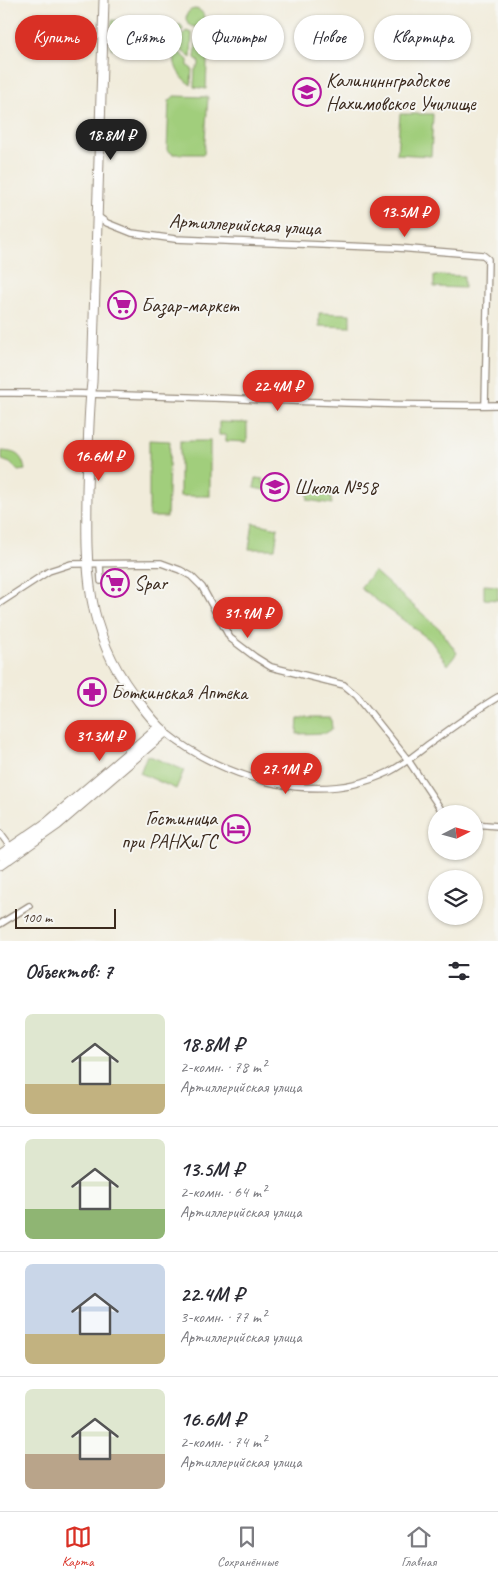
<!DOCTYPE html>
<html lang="ru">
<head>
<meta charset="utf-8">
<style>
	:root { --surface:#fff; --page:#f7f7f7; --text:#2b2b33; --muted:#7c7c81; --line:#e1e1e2; --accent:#d93025 }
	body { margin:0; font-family:Caveat,sans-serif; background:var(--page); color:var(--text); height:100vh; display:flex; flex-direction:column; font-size:19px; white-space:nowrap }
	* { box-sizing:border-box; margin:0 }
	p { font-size:16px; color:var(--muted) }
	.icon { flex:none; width:28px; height:28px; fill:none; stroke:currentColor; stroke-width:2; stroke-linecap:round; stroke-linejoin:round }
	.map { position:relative; height:941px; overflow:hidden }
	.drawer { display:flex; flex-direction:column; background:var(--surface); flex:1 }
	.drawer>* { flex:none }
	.guide { position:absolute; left:15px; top:15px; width:469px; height:45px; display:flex; gap:10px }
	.needle { width:32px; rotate:84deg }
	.tools { position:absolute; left:428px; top:805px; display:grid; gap:10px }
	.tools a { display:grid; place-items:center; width:55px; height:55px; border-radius:50%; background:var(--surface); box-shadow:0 1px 4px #0004; font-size:25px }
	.scale { position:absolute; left:15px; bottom:12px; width:101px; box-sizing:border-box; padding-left:5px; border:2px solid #3b2a1e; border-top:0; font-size:14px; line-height:18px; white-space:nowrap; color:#3b2a1e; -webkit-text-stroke:4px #f6f6f2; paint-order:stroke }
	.price { position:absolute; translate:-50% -42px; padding:0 11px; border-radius:18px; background:var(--accent); color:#fff; font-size:16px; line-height:32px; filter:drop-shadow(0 1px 2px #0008) }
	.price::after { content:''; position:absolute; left:50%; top:30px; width:15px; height:11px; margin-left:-8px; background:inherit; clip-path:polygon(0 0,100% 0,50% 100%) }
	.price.on { background:#222; color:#fff }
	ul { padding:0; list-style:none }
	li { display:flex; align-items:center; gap:15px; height:125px; padding:0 25px }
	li+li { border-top:1px solid var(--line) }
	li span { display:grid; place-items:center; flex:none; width:140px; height:100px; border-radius:8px; color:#555 }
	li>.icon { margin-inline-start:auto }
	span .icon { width:60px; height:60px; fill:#fffc; stroke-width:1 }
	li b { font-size:21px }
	h2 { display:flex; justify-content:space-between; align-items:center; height:60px; padding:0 25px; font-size:21px }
	.tag { padding:0 18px; border-radius:22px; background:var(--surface); box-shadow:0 1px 4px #0004; font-size:18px; line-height:45px }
	.tag.on { background:var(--accent); color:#fff }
	.tabs { display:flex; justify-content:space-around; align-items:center; height:70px; border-top:1px solid var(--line); background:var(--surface); font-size:14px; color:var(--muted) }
	.tabs a { display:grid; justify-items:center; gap:2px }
	.tabs .on { color:var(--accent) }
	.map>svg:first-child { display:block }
	.green { fill:#a1ce7b; stroke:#6e7c4c }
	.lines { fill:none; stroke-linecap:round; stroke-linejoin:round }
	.street-casing { stroke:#968b7c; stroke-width:8 }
	.secondary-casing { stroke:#968b7c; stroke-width:11 }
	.street { stroke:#fff; stroke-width:5.5 }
	.secondary { stroke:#fff; stroke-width:9 }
	.labels { text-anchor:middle; stroke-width:4; stroke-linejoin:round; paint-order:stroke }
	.poi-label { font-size:20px; fill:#3b2a1e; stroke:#f6f6f2; text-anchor:start }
	.street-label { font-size:20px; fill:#3b2a1e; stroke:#f6f6f2 }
</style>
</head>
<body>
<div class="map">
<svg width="498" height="941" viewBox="0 0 498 941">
	<rect width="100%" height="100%" fill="#f6f6f2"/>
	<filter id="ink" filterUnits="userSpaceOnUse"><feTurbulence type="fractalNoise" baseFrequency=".02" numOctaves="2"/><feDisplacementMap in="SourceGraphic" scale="10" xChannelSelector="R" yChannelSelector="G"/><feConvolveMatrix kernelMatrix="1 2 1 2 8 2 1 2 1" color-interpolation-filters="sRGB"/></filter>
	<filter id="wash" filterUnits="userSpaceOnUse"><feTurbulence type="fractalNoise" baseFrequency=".0096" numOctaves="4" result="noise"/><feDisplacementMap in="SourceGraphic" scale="20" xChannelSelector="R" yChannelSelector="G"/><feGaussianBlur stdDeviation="1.12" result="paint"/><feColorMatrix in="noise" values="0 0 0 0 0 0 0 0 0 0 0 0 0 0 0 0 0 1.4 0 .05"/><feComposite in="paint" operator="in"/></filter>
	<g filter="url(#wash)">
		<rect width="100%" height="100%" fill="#f1ecdb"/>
		<g class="green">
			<circle cx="195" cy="18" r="9"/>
			<path d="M112 20 119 21 121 29 128 32 137 30 140 23H145L144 50 111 48Z"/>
			<path d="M174 25H181L183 29 176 40 173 38Z"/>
			<path d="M186 31 192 33 191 58 177 47V41Z"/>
			<path d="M197 34 208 39 206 89 194 87 195 69 199 66V62L195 58Z"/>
			<path d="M174 48 188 60V66L192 69 191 85C177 76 173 64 174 48Z"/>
			<path d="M174 96 208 97 204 154H173L167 150 169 101Z"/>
			<path d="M400 114H433L431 156 397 154Z"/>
			<path d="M434 275 464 276V288L434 287Z"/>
			<path d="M319 313 350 314V327L319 326Z"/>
			<path d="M219 422 247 423V442L226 441V435H219Z"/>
			<path d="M149 440 170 441 167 517H149Z"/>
			<rect x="180" y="441" width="30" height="55"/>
			<path d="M2 451C17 452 22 455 25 470L18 471 10 463 2 460Z"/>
			<path d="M256 478 263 479V483L276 485 275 492 254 488Z"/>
			<path d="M329 488 332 504 308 500 307 491Z"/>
			<path d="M253 523 278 528 275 549H249Z"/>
			<path d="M374 571 441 630 457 653 448 665 430 640 360 588Z"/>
			<path d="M484 585 498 586V600L484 599Z"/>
			<path d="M298 718H331L332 729 326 733 297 734Z"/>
			<path d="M147 755 184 770 176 789 140 773Z"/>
		</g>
	</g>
	<g filter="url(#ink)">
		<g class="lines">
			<defs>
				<g id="street">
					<path d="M97 216 107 223 132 233 175 239 398 248 483 255 488 259 485 405"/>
					<path d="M0 393C166 392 332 407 498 405"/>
					<path d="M100 564 101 581"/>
					<path d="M0 603 49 571 71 564 161 563 180 570 191 576 202 587 230 638 255 657 271 667 344 685 357 696 408 760 444 814"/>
					<path d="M165 732C223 779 317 807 389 772 403 765 416 754 429 744 452 728 474 711 498 697"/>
					<path d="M474 824 498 826"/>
					<path d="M0 833 11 848"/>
					<path d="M0 924 29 906"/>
				</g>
				<g id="secondary">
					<path d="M0 855 48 822 159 727"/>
					<path d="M0 865 57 825 165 732C152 721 143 707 133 694 85 630 86 568 87 492 88 455 88 418 92 382L104 0"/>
				</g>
			</defs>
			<use href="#street" class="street-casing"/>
			<use href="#secondary" class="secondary-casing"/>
			<use href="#street" class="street"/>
			<use href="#secondary" class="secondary"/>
		</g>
	</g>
	<defs>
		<symbol id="university-ring" viewBox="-11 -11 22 22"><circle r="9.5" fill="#f6f6f2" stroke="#b5179e" stroke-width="1.5"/><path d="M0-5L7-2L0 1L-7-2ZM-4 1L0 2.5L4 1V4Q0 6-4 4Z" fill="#b5179e"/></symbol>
		<symbol id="supermarket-ring" viewBox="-11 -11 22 22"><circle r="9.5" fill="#f6f6f2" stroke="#b5179e" stroke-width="1.5"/><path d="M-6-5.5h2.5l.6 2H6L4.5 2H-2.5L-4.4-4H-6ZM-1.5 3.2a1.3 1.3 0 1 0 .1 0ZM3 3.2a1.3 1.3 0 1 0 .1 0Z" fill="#b5179e"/></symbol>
		<symbol id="school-ring" viewBox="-11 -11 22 22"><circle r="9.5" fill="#f6f6f2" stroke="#b5179e" stroke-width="1.5"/><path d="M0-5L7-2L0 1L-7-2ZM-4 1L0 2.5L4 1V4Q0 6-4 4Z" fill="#b5179e"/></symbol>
		<symbol id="pharmacy-ring" viewBox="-11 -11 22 22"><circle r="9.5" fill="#f6f6f2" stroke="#b5179e" stroke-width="1.5"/><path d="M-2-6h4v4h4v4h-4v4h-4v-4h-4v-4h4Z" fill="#b5179e"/></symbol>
		<symbol id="hotel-ring" viewBox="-11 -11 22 22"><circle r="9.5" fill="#f6f6f2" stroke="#b5179e" stroke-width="1.5"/><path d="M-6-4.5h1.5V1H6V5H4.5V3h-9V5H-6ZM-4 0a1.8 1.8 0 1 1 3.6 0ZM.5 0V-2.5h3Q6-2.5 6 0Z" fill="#b5179e"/></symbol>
	</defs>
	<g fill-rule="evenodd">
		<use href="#university-ring" x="291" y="76" width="32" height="32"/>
		<use href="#supermarket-ring" x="106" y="289" width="32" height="32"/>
		<use href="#school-ring" x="259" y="471" width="32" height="32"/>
		<use href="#supermarket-ring" x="99" y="567" width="32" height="32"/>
		<use href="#pharmacy-ring" x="76" y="676" width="32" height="32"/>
		<use href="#hotel-ring" x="220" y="813" width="32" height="32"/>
	</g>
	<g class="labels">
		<g class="poi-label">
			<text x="326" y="87">Калининнградское<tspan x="326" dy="23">Нахимовское Училище</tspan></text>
			<text x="141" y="312">Базар-маркет</text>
			<text x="294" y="494">Школа №58</text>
			<text x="134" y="590">Spar</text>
			<text x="111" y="699">Боткинская Аптека</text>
			<text x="217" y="825" text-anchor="end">Гостиница<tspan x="217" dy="23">при РАНХиГС</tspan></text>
		</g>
		<g class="street-label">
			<text transform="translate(245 224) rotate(3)" y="7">Артиллерийская улица</text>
		</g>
	</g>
</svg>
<div class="tools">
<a><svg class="needle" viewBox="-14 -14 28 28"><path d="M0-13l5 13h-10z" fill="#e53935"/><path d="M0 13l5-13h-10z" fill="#7c7c81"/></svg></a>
<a><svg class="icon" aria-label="layers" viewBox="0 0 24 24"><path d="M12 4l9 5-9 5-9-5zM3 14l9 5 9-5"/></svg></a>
</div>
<div class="scale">100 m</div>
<b class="price on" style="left:111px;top:161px">18.8M ₽</b>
<b class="price" style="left:405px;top:238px">13.5M ₽</b>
<b class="price" style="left:278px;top:412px">22.4M ₽</b>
<b class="price" style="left:99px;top:482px">16.6M ₽</b>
<b class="price" style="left:248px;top:639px">31.9M ₽</b>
<b class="price" style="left:100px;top:762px">31.3M ₽</b>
<b class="price" style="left:286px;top:795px">27.1M ₽</b>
<div class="guide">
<a class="tag on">Купить</a>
<a class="tag">Снять</a>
<a class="tag">Фильтры</a>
<a class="tag">Новое</a>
<a class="tag">Квартира</a>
</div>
</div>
<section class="drawer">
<h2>Объектов: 7<svg class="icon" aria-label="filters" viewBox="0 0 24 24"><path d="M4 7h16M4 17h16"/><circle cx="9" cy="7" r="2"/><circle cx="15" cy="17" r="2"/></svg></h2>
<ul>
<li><span style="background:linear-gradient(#dfe7d0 70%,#c2b280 0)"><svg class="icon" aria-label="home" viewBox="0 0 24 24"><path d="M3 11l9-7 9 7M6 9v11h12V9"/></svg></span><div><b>18.8M ₽</b><p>2-комн. · 78 m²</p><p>Артиллерийская улица</p></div></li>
<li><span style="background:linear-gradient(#dfe7d0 70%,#8fb573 0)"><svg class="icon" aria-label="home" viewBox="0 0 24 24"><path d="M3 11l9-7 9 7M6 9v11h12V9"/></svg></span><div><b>13.5M ₽</b><p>2-комн. · 64 m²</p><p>Артиллерийская улица</p></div></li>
<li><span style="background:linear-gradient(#c9d6e8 70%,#c2b280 0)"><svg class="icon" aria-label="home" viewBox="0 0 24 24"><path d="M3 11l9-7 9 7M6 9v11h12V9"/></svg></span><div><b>22.4M ₽</b><p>3-комн. · 77 m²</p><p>Артиллерийская улица</p></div></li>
<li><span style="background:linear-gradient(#dfe7d0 65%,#b9a48a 0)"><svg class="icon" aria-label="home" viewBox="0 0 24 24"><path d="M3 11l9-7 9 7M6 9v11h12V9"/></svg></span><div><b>16.6M ₽</b><p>2-комн. · 74 m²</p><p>Артиллерийская улица</p></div></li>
</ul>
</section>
<nav class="tabs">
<a class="on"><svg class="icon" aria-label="map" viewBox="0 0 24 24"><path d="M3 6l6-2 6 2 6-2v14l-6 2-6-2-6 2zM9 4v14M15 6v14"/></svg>Карта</a>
<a><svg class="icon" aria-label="saved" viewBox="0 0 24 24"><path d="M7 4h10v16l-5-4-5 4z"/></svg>Сохранённые</a>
<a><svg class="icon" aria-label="home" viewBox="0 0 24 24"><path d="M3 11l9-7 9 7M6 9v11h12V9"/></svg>Главная</a>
</nav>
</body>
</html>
